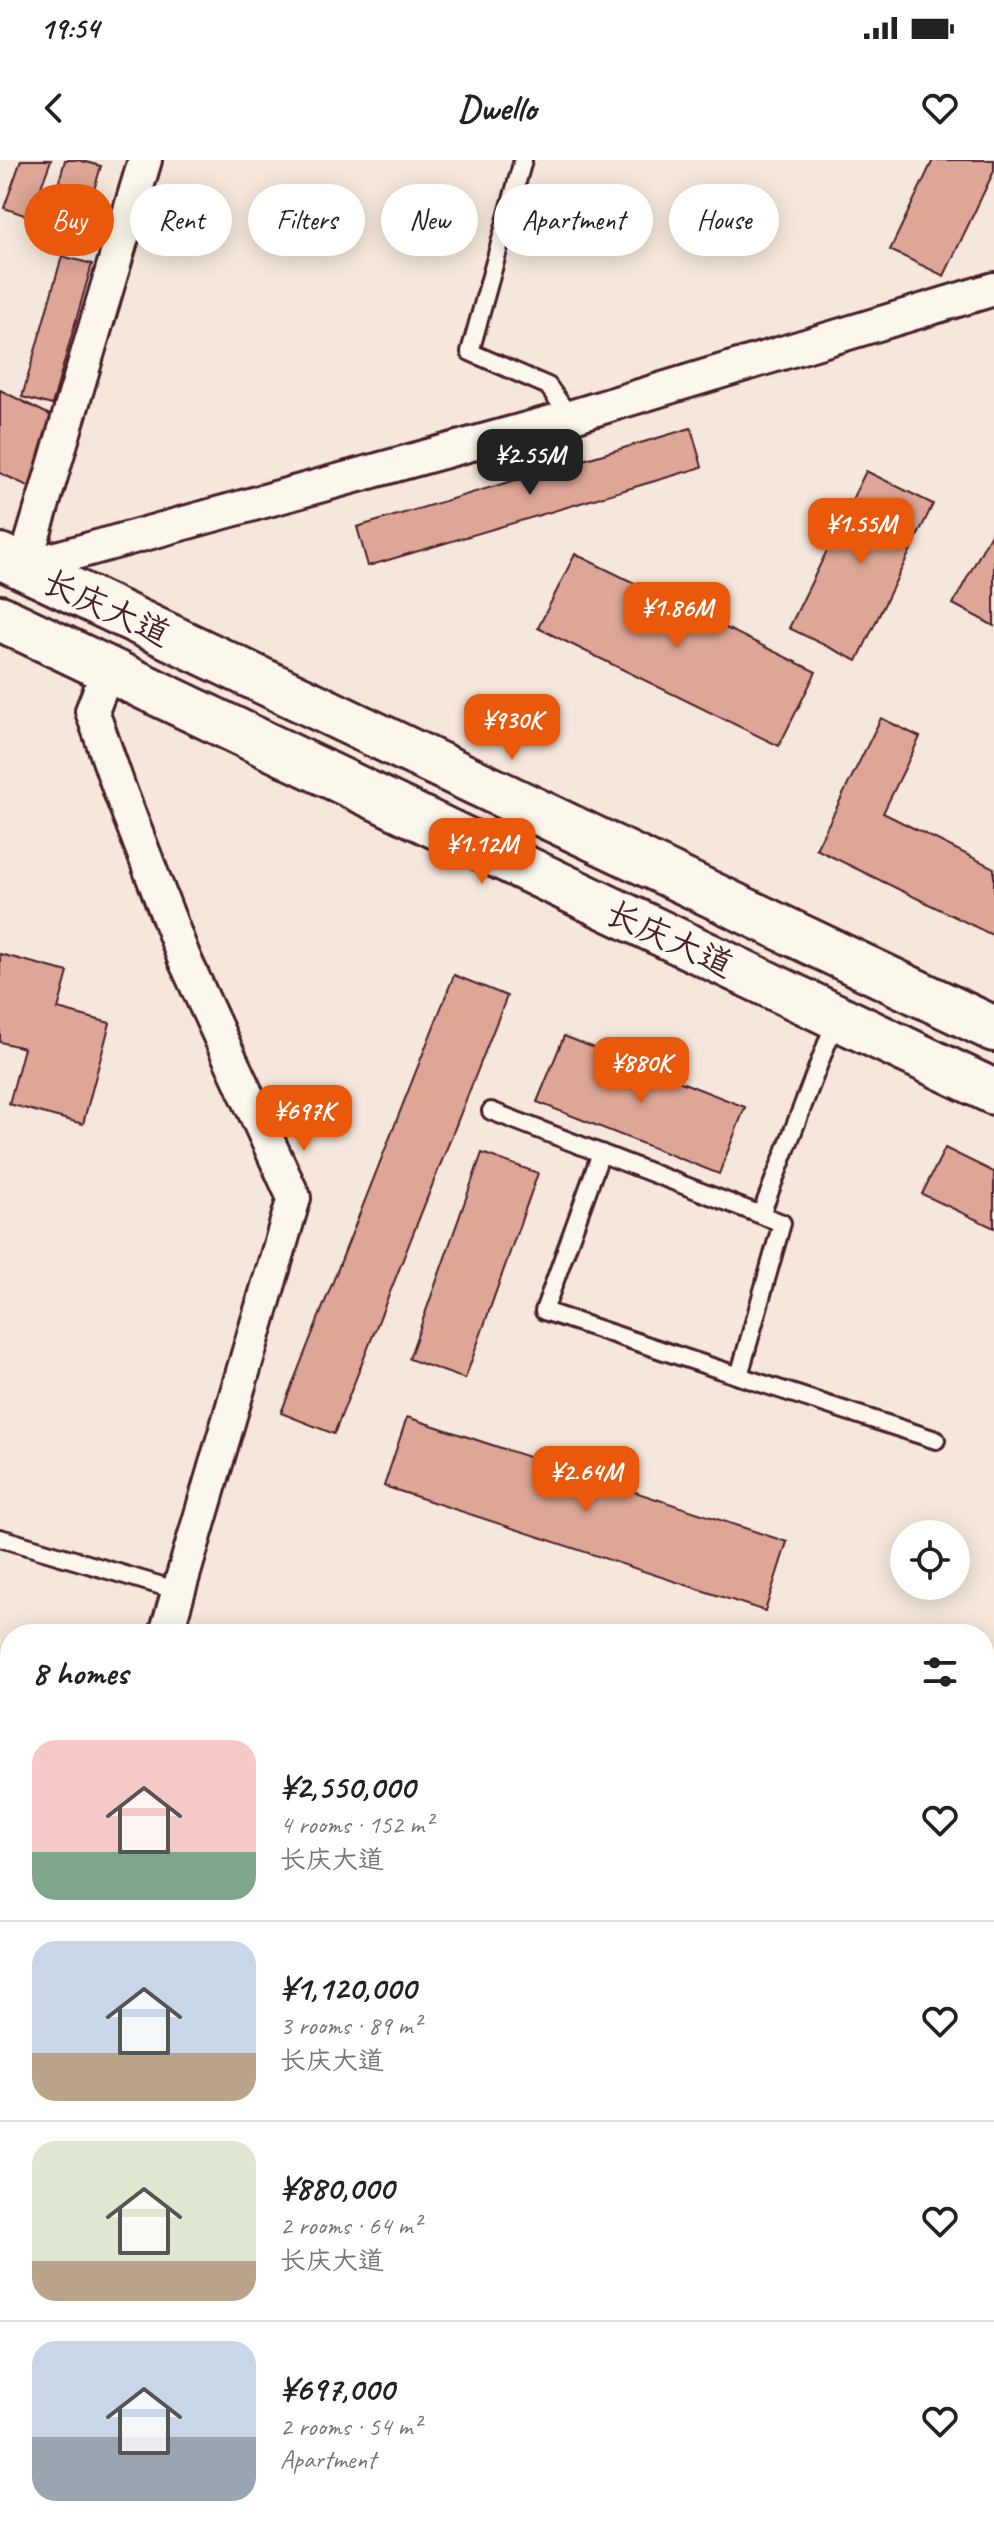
<!DOCTYPE html>
<html lang="en">
<head>
<meta charset="utf-8">
<style>
	:root { --surface:#fff; --page:#f2f2f2; --text:#222; --muted:#767676; --line:#e0e0e0; --accent:#ea580c }
	body { margin:0; font-family:Caveat,"LXGW WenKai TC",sans-serif; background:var(--page); color:var(--text); height:100vh; display:flex; flex-direction:column; font-size:30px; white-space:nowrap }
	* { box-sizing:border-box; margin:0 }
	p { font-size:26px; color:var(--muted) }
	.icon { flex:none; width:44px; height:44px; fill:none; stroke:currentColor; stroke-width:2; stroke-linecap:round; stroke-linejoin:round }
	.map { position:relative; flex:1; overflow:hidden }
	.sheet { position:absolute; left:0px; top:1464px; width:994px; height:912px; display:flex; flex-direction:column; background:var(--surface); border-radius:32px 32px 0 0; box-shadow:0 4px 20px #0003 }
	.sheet>* { flex:none }
	.banner { position:absolute; left:24px; top:24px; width:946px; height:72px; display:flex; gap:16px }
	.tools { position:absolute; left:890px; top:1360px; display:grid; gap:16px }
	.tools a { display:grid; place-items:center; width:80px; height:80px; border-radius:50%; background:var(--surface); box-shadow:0 4px 20px #0003; font-size:40px }
	.price { position:absolute; translate:-50% -68px; padding:0 18px; border-radius:16px; background:var(--accent); color:#fff; font-size:26px; line-height:52px; filter:drop-shadow(0 2px 4px #0008) }
	.price::after { content:''; position:absolute; left:50%; top:48px; width:24px; height:18px; margin-left:-12px; background:inherit; clip-path:polygon(0 0,100% 0,50% 100%) }
	.price.active { background:#222; color:#fff }
	ul { padding:0; list-style:none }
	li { display:flex; align-items:center; gap:24px; height:200px; padding:0 32px }
	li+li { border-top:2px solid var(--line) }
	li span { display:grid; place-items:center; flex:none; width:224px; height:160px; border-radius:24px; color:#555 }
	li>.icon { margin-inline-start:auto }
	span .icon { width:96px; height:96px; fill:#fffc; stroke-width:1 }
	li b { font-size:34px }
	h2 { display:flex; justify-content:space-between; align-items:center; height:96px; padding:0 32px; font-size:34px }
	.tag { padding:0 28px; border-radius:36px; background:var(--surface); box-shadow:0 4px 20px #0003; font-size:28px; line-height:72px }
	.tag.active { background:var(--accent); color:#fff }
	.status { display:flex; justify-content:space-between; align-items:center; height:56px; padding:0 40px; background:var(--surface); direction:ltr }
	.status svg { height:22px; fill:currentColor }
	header { display:flex; justify-content:space-between; align-items:center; height:104px; padding:0 32px; background:var(--surface); font-size:36px; font-weight:600 }
	.map>svg:first-child { display:block }
	.green { fill:#9ddca5; stroke:#747e68; stroke-width:2 }
	.building { fill:#dda696; stroke:#4a1f2b; stroke-width:2 }
	.lines { fill:none; stroke-linecap:round; stroke-linejoin:round }
	.lane-casing { stroke:#4a1f2b; stroke-width:22 }
	.street-casing { stroke:#4a1f2b; stroke-width:38 }
	.secondary-casing { stroke:#4a1f2b; stroke-width:50 }
	.lane { stroke:#fbf7ec; stroke-width:16 }
	.street { stroke:#fbf7ec; stroke-width:32 }
	.secondary { stroke:#fbf7ec; stroke-width:44 }
	.labels { text-anchor:middle; stroke-width:6; stroke-linejoin:round; paint-order:stroke }
	.street-label { font-size:34px; fill:#4a1f2b; stroke:#fbf7ec }
</style>
</head>
<body>
<div class="status"><b>19:54</b><svg viewBox="0 0 49 12"><path d="M0 12V9h3v3zM5 12V6h3v6zM10 12V3h3v9zM15 12V0h3v12zM26 1h20v11H26zM47 4h2v5h-2z"/></svg></div>
<header><svg class="icon" aria-label="back" viewBox="0 0 24 24"><path d="M15 5l-7 7 7 7"/></svg>Dwello<svg class="icon" aria-label="heart" viewBox="0 0 24 24"><path d="M12 20l-8-8c-3-5 5-10 8-4 3-6 11-1 8 4z"/></svg></header>
<div class="map">
<svg width="994" height="2376" viewBox="0 0 994 2376">
	<rect width="100%" height="100%" fill="#f5e7db"/>
	<filter id="ink" filterUnits="userSpaceOnUse"><feTurbulence type="fractalNoise" baseFrequency=".0125" numOctaves="2"/><feDisplacementMap in="SourceGraphic" scale="16" xChannelSelector="R" yChannelSelector="G"/><feConvolveMatrix kernelMatrix="1 2 1 2 8 2 1 2 1" color-interpolation-filters="sRGB"/></filter>
	<g filter="url(#ink)">
		<path class="green" d="M684 2366H897L901 2376H698Z"/>
		<g class="building">
			<path d="M21 0H51L30 57 4 48Z"/>
			<path d="M65 0H78L101 6 79 82 45 72Z"/>
			<path d="M933 0H994V11L944 116 890 90Z"/>
			<path d="M62 96 92 104 52 245 22 237Z"/>
			<path d="M0 230 64 262 32 328 0 313Z"/>
			<path d="M691 268 702 307 368 406 357 367Z"/>
			<path d="M866 311 933 344 857 501 789 468Z"/>
			<path d="M994 368V466L953 444Z"/>
			<path d="M575 394 816 512 779 586 538 468Z"/>
			<path d="M881 558 920 577 883 653 994 708V776L816 689Z"/>
			<path d="M0 794 68 812 58 849 110 863 83 964 9 944 24 888 0 882Z"/>
			<path d="M454 815 507 836 334 1274 281 1253Z"/>
			<path d="M564 876 745 947 719 1014 537 942Z"/>
			<path d="M945 988 994 1012V1068L922 1034Z"/>
			<path d="M482 993 538 1013 465 1219 409 1199Z"/>
			<path d="M407 1257 787 1382 765 1451 384 1326Z"/>
			<path d="M632 2366H647L663 2376H628Z"/>
		</g>
		<g class="lines">
			<defs>
				<g id="lane">
					<path d="M523 0 470 192 548 226 570 257"/>
					<path d="M491 951 782 1063 739 1216 936 1280"/>
					<path d="M601 993 544 1151 739 1216"/>
					<path d="M761 1054 837 857"/>
					<path d="M0 1378 179 1431"/>
					<path d="M0 1681 10 1684"/>
				</g>
				<g id="street">
					<path d="M24 407 570 257 994 129"/>
					<path d="M24 407 145 0"/>
					<path d="M108 510 92 551 120 631 184 798 294 1038 166 1474"/>
					<path d="M984 1744 994 1748"/>
					<path d="M0 1861 10 1864"/>
					<path d="M0 2044 10 2009"/>
					<path d="M984 2130 994 2133"/>
				</g>
				<g id="secondary">
					<path d="M0 396 994 869"/>
					<path d="M0 458 994 932"/>
				</g>
			</defs>
			<use href="#lane" class="lane-casing"/>
			<use href="#street" class="street-casing"/>
			<use href="#secondary" class="secondary-casing"/>
			<use href="#lane" class="lane"/>
			<use href="#street" class="street"/>
			<use href="#secondary" class="secondary"/>
		</g>
	</g>
	<g class="labels">
		<g class="street-label">
			<text transform="translate(107 447) rotate(25)" y="12">长庆大道</text>
			<text transform="translate(670 778) rotate(25)" y="12">长庆大道</text>
		</g>
	</g>
</svg>
<div class="tools">
<a><svg class="icon" aria-label="locate" viewBox="0 0 24 24"><circle cx="12" cy="12" r="6"/><path d="M12 2v4M12 18v4M2 12h4M18 12h4"/></svg></a>
</div>
<b class="price active" style="left:530px;top:337px">¥2.55M</b>
<b class="price" style="left:861px;top:406px">¥1.55M</b>
<b class="price" style="left:677px;top:490px">¥1.86M</b>
<b class="price" style="left:512px;top:602px">¥930K</b>
<b class="price" style="left:482px;top:726px">¥1.12M</b>
<b class="price" style="left:641px;top:945px">¥880K</b>
<b class="price" style="left:304px;top:993px">¥697K</b>
<b class="price" style="left:586px;top:1354px">¥2.64M</b>
<div class="banner">
<a class="tag active">Buy</a>
<a class="tag">Rent</a>
<a class="tag">Filters</a>
<a class="tag">New</a>
<a class="tag">Apartment</a>
<a class="tag">House</a>
</div>
<section class="sheet">
<h2>8 homes<svg class="icon" aria-label="filters" viewBox="0 0 24 24"><path d="M4 7h16M4 17h16"/><circle cx="9" cy="7" r="2"/><circle cx="15" cy="17" r="2"/></svg></h2>
<ul>
<li><span style="background:linear-gradient(#f6c9c9 70%,#7fa58c 0)"><svg class="icon" aria-label="home" viewBox="0 0 24 24"><path d="M3 11l9-7 9 7M6 9v11h12V9"/></svg></span><div><b>¥2,550,000</b><p>4 rooms · 152 m²</p><p>长庆大道</p></div><svg class="icon" aria-label="heart" viewBox="0 0 24 24"><path d="M12 20l-8-8c-3-5 5-10 8-4 3-6 11-1 8 4z"/></svg></li>
<li><span style="background:linear-gradient(#c9d6e8 70%,#b9a48a 0)"><svg class="icon" aria-label="home" viewBox="0 0 24 24"><path d="M3 11l9-7 9 7M6 9v11h12V9"/></svg></span><div><b>¥1,120,000</b><p>3 rooms · 89 m²</p><p>长庆大道</p></div><svg class="icon" aria-label="heart" viewBox="0 0 24 24"><path d="M12 20l-8-8c-3-5 5-10 8-4 3-6 11-1 8 4z"/></svg></li>
<li><span style="background:linear-gradient(#dfe7d0 75%,#b9a48a 0)"><svg class="icon" aria-label="home" viewBox="0 0 24 24"><path d="M3 11l9-7 9 7M6 9v11h12V9"/></svg></span><div><b>¥880,000</b><p>2 rooms · 64 m²</p><p>长庆大道</p></div><svg class="icon" aria-label="heart" viewBox="0 0 24 24"><path d="M12 20l-8-8c-3-5 5-10 8-4 3-6 11-1 8 4z"/></svg></li>
<li><span style="background:linear-gradient(#c9d6e8 60%,#9aa5b1 0)"><svg class="icon" aria-label="home" viewBox="0 0 24 24"><path d="M3 11l9-7 9 7M6 9v11h12V9"/></svg></span><div><b>¥697,000</b><p>2 rooms · 54 m²</p><p>Apartment</p></div><svg class="icon" aria-label="heart" viewBox="0 0 24 24"><path d="M12 20l-8-8c-3-5 5-10 8-4 3-6 11-1 8 4z"/></svg></li>
</ul>
</section>
</div>
</body>
</html>
